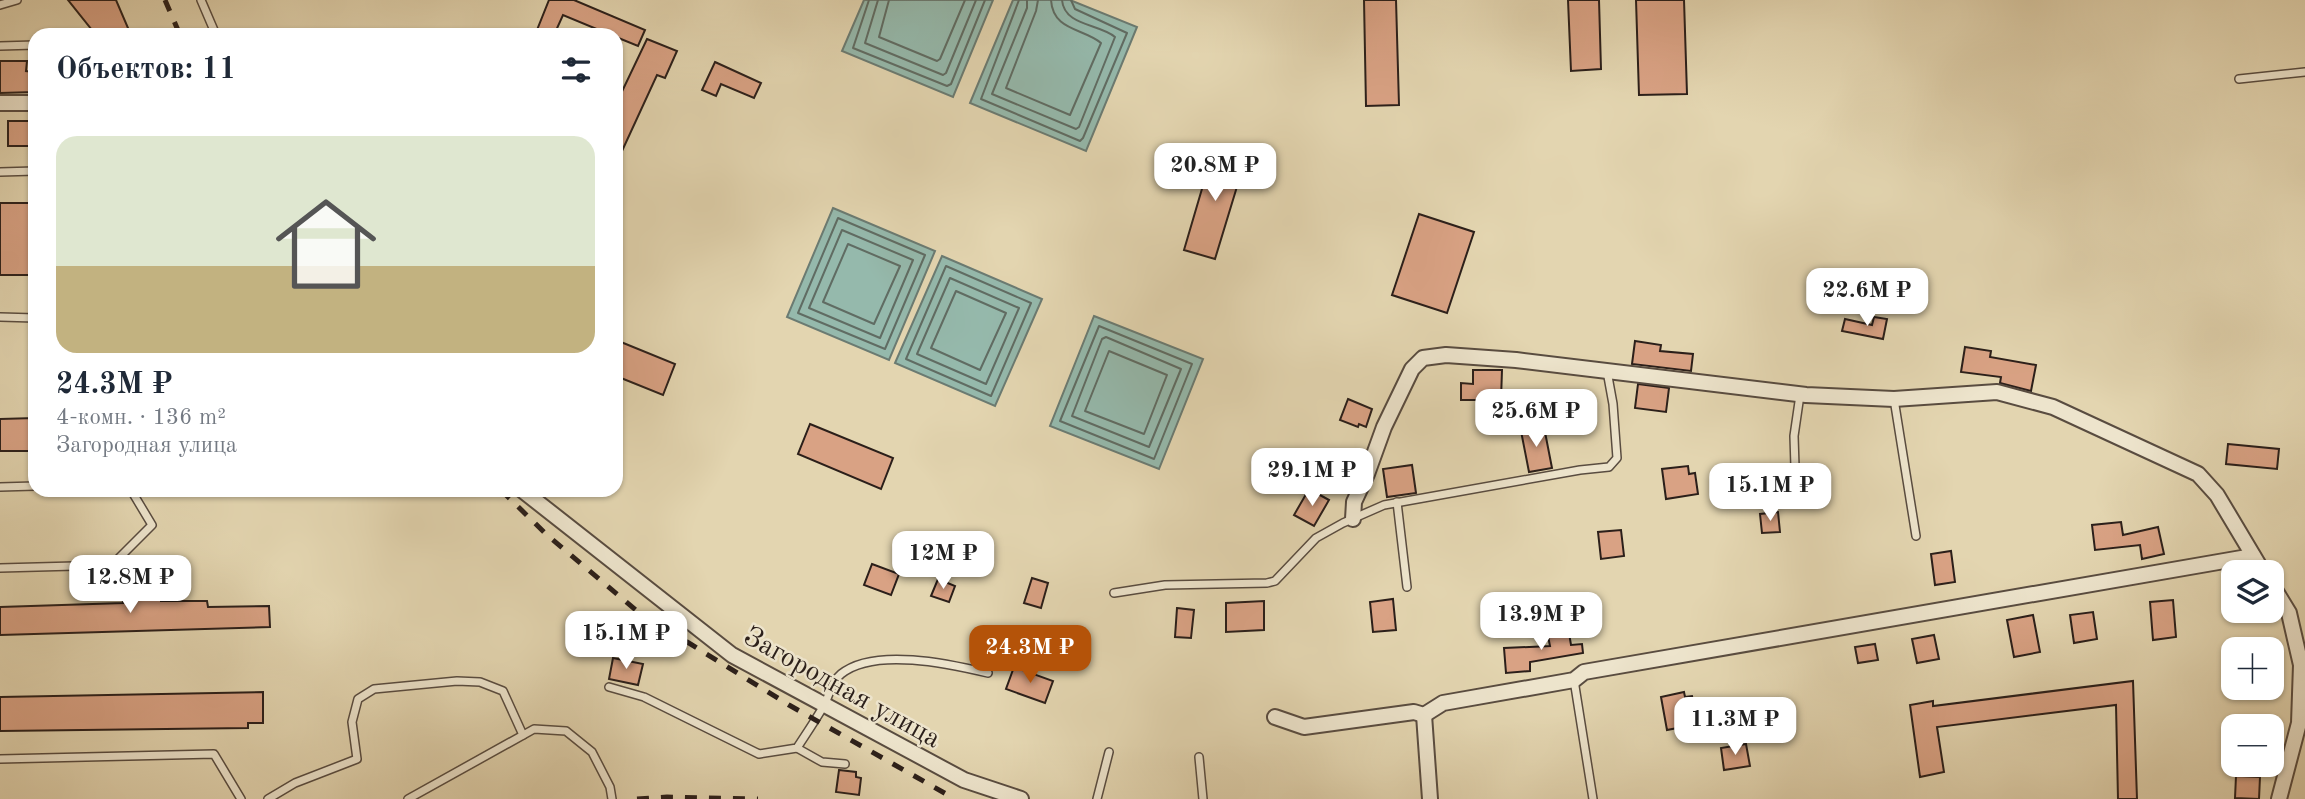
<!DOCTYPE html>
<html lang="ru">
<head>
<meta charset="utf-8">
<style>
	:root { --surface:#fff; --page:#f2f2f3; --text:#1f2937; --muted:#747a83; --line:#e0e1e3; --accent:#b45309 }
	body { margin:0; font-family:"Old Standard TT",serif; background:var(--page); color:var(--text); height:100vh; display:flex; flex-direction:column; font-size:26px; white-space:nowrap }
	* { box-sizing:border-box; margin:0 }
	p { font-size:23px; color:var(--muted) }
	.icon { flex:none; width:38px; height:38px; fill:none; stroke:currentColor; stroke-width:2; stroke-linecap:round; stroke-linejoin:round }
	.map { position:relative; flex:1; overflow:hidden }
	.drawer { position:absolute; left:28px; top:28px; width:595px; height:469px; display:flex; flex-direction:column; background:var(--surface); border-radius:21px; box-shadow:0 2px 5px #0004 }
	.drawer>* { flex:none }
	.tools { position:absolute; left:2221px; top:560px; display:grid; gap:14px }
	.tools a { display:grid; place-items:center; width:63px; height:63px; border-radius:14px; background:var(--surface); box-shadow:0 2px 5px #0004; font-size:35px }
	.price { position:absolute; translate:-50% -60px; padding:0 16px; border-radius:14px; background:#fff; color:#222; font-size:23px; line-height:46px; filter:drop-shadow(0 2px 4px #0008) }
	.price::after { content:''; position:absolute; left:50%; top:42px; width:21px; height:16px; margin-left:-10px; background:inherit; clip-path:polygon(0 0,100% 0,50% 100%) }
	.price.current { background:var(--accent); color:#fff }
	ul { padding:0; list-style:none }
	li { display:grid; align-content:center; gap:14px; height:371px; padding:0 28px }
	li+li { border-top:2px solid var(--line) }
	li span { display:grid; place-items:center; height:217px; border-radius:21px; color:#555 }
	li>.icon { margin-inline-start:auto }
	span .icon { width:126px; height:126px; fill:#fffc; stroke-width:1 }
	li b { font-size:30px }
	h2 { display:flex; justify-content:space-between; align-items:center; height:84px; padding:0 28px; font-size:30px }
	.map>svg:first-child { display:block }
	.water { fill:#95b9ac; stroke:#6b7b72; stroke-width:2 }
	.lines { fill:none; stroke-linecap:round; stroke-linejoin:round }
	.shore { stroke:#606c63; stroke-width:2 }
	.building { fill:#d9a284; stroke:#2b1f1a; stroke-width:2 }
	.service-casing { stroke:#594c40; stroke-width:10 }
	.minor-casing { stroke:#594c40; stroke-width:18 }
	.service { stroke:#ede4cc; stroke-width:7 }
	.minor { stroke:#ede4cc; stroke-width:14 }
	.rail { stroke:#2b1f1a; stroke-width:5; stroke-dasharray:12 12; stroke-linecap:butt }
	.labels { text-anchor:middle; stroke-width:5; stroke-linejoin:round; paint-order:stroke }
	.street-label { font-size:28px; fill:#2b1f1a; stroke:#ede4cc }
</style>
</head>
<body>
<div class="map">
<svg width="2305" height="799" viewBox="0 0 2305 799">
	<rect width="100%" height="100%" fill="#e3d5b0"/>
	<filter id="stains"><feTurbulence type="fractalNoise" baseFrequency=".00286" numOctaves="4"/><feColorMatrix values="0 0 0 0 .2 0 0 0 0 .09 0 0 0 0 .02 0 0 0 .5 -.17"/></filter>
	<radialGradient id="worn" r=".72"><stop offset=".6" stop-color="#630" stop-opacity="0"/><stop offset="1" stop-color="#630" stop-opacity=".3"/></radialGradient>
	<g class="water">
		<path d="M864 0H993L953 97 842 51Z"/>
		<path d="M1013 0H1070L1137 27 1086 151 970 103Z"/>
		<path d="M833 208 935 251 889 360 787 317Z"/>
		<path d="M942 256 1042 299 995 406 895 363Z"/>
		<path d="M1094 316 1203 359 1159 469 1050 426Z"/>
	</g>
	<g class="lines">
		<g class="shore">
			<path d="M869 0 853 48 947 86 951 84 985 0"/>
			<path d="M878 0 865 43 943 75 946 73 976 0"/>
			<path d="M889 0 879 37 937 61 940 59 965 0"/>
			<path d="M1019 0 981 99 1080 141 1083 138 1127 33 1075 9 1071 0"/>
			<path d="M1027 0V8L992 94 1076 129 1079 127 1115 37C1100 24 1064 26 1062 0"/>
			<path d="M1038 0 1036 11 1006 88 1070 115 1101 43C1083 28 1053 31 1051 0"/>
			<path d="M838 218 925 255 885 349 798 313Z"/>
			<path d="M842 230 913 260 880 338 809 308Z"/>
			<path d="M848 244 900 266 874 324 823 302Z"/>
			<path d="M946 266 1031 303 991 396 906 359Z"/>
			<path d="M950 278 1019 308 986 384 917 354Z"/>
			<path d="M956 291 1006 313 980 370 931 348Z"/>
			<path d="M1099 326 1192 364 1154 459 1060 421Z"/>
			<path d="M1106 337 1181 369 1149 447 1072 416 1102 339Z"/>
			<path d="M1109 351 1167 375 1144 434 1085 411Z"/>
		</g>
	</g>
	<g class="building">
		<path d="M68 0H116L131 35H96Z"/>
		<path d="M549 0H574L645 30 638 46 616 37V35H611L563 15 554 35H535Z"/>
		<path d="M1364 0H1396L1399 105 1366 106Z"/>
		<path d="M1568 0H1599L1601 69 1571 71Z"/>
		<path d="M1636 0H1684L1687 94 1639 95Z"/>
		<path d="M647 39 677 51 665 78 657 75 616 164V104Z"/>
		<path d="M0 61H27L26 71 35 72V92L0 93Z"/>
		<path d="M715 62 761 83 754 98 721 84 716 96 702 90Z"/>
		<rect x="8" y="121" width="27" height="25"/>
		<path d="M1214 148 1246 157 1215 259 1184 250Z"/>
		<rect x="0" y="203" width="35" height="72"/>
		<path d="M1419 214 1474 232 1447 313 1392 295Z"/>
		<path d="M1874 317 1887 319 1883 339 1842 331 1845 319 1872 325Z"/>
		<path d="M616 340 675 364 663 395 616 376Z"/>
		<path d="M1635 341 1661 345 1660 351 1693 354 1691 371 1632 364Z"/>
		<path d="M1965 347 1991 351 1990 357 2036 365 2031 391 2000 383 2001 377 1961 372Z"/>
		<path d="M1473 370H1502L1501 400H1461V383L1473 384Z"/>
		<path d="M1638 384 1669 388 1666 412 1635 408Z"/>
		<path d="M1348 399 1372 409 1366 427 1359 424 1358 427 1340 420Z"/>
		<path d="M35 418V451H0V419Z"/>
		<path d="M810 424 893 458 881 489 798 454Z"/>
		<path d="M1544 427 1552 468 1529 472 1521 431Z"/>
		<path d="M2228 444 2279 449 2277 469 2226 464Z"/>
		<path d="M1412 465 1416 493 1387 497 1383 469Z"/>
		<path d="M1688 466 1689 474 1695 473 1698 494 1666 499 1662 469Z"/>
		<path d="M1309 489 1329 500 1314 526 1294 515Z"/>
		<path d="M1778 512 1780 532 1762 533 1760 514Z"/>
		<path d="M2121 522 2123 535 2158 527 2164 554 2142 559 2140 545 2095 550 2092 525Z"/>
		<path d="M1621 530 1624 556 1601 559 1598 532Z"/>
		<path d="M1951 551 1955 582 1935 585 1931 554Z"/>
		<path d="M872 564 899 574 891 595 864 585Z"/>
		<path d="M1032 578 1048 583 1041 608 1024 603Z"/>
		<path d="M938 579 955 586 949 602 931 596Z"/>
		<path d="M161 581V601H207L208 607 269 606 270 627 0 635V607L123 603 121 582Z"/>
		<path d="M1393 599 1396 630 1373 632 1370 602Z"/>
		<path d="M2173 600 2176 637 2153 640 2150 602Z"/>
		<path d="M1264 601V630L1226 632V603Z"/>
		<path d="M1177 608 1194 610 1191 638 1175 637Z"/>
		<path d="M2093 612 2097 639 2074 643 2070 615Z"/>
		<path d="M2033 615 2040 652 2014 657 2007 620Z"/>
		<path d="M1568 627 1571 645 1582 644 1583 653 1530 662V671L1506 673 1504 648 1550 646 1547 631Z"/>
		<path d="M1934 635 1939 659 1917 663 1912 639Z"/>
		<path d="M1875 644 1878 660 1858 663 1855 647Z"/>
		<path d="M613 658 643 664 638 685 609 679Z"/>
		<path d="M1014 667 1053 681 1045 703 1006 689Z"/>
		<path d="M2133 681 2137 799H2118L2116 705 1937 727 1944 772 1920 777 1910 705 1933 701V706Z"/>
		<path d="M263 692V723H248V728L0 731V697Z"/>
		<path d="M1684 692 1685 697 1692 696 1698 724 1667 730 1661 697Z"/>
		<path d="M1746 744 1750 766 1724 770 1721 748Z"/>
		<path d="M839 770 856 772V777L861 778 859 795 836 792Z"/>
		<path d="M2236 776 2260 777 2259 799 2235 798Z"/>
	</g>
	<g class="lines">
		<defs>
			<g id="service">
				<path d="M201 0 216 35"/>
				<path d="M0 5 17 0"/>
				<path d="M0 46 35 45"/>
				<path d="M2239 79 2305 72"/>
				<path d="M0 172 35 171"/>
				<path d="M0 317 35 318"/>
				<path d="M1894 399 1916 536"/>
				<path d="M1795 467 1794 436 1800 395"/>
				<path d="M0 487 35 486"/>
				<path d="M1397 502 1407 587"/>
				<path d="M0 568 112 565 152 525 131 490"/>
				<path d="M1114 593 1165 585 1267 583 1275 581 1316 538 1343 523 1384 505 1580 470 1609 467 1617 458 1613 404 1607 371"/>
				<path d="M1574 680 1593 799"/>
				<path d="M609 687 644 697 759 754 797 748C806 734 815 721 823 707 829 697 831 682 841 674 874 647 950 664 988 673"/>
				<path d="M797 748 822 762 845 764"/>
				<path d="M1199 757 1203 799"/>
				<path d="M0 759 214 754 241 799"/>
				<path d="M268 799 295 783 357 759 352 722 358 699 374 689 457 681 480 682 503 691 523 735"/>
				<path d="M408 799 534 729 566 731 592 752 610 787 612 799"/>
				<path d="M1097 799 1109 752"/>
			</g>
			<g id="minor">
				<path d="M0 103H35"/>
				<path d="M522 490 732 655 964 780 1021 799"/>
				<path d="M1353 519 1354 502 1367 474 1384 427 1412 369 1423 358 1446 355 1516 360 1806 395 1894 399 1997 392 2053 407 2198 474 2217 495 2263 572"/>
				<path d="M2272 585 2289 613 2301 665 2299 723 2279 799"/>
				<path d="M1424 715 1430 799"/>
				<path d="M1275 717 1304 727 1414 712 1424 715 1443 703 1574 680 1584 672 2253 556"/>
			</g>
		</defs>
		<use href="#service" class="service-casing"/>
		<use href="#minor" class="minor-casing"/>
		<use href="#service" class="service"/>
		<use href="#minor" class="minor"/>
		<g class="rail">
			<path d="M165 0 180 35"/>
			<path d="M501 490 547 535 637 611 789 705 955 799"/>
			<path d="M637 799 667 797 758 799"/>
		</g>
	</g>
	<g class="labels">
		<g class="street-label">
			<text transform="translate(843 686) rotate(29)" y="10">Загородная улица</text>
		</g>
	</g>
	<rect width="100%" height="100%" filter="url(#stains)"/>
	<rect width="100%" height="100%" fill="url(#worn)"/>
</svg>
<div class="tools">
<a><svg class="icon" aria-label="layers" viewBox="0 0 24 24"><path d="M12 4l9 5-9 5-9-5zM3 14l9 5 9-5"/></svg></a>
<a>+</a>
<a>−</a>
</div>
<b class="price" style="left:1215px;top:203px">20.8M ₽</b>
<b class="price" style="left:1867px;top:328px">22.6M ₽</b>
<b class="price" style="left:1536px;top:449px">25.6M ₽</b>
<b class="price" style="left:1312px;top:508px">29.1M ₽</b>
<b class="price" style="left:1770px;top:523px">15.1M ₽</b>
<b class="price" style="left:943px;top:591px">12M ₽</b>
<b class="price" style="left:130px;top:615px">12.8M ₽</b>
<b class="price" style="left:1541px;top:652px">13.9M ₽</b>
<b class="price" style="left:626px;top:671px">15.1M ₽</b>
<b class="price current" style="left:1030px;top:685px">24.3M ₽</b>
<b class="price" style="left:1735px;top:757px">11.3M ₽</b>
<section class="drawer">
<h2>Объектов: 11<svg class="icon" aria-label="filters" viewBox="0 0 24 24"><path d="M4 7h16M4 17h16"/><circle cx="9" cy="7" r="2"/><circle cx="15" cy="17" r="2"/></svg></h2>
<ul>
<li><span style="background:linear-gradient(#dfe7d0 60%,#c2b280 0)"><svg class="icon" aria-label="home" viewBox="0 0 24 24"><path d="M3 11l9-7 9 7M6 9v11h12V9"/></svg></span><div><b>24.3M ₽</b><p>4-комн. · 136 m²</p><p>Загородная улица</p></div></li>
</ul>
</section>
</div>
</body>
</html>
